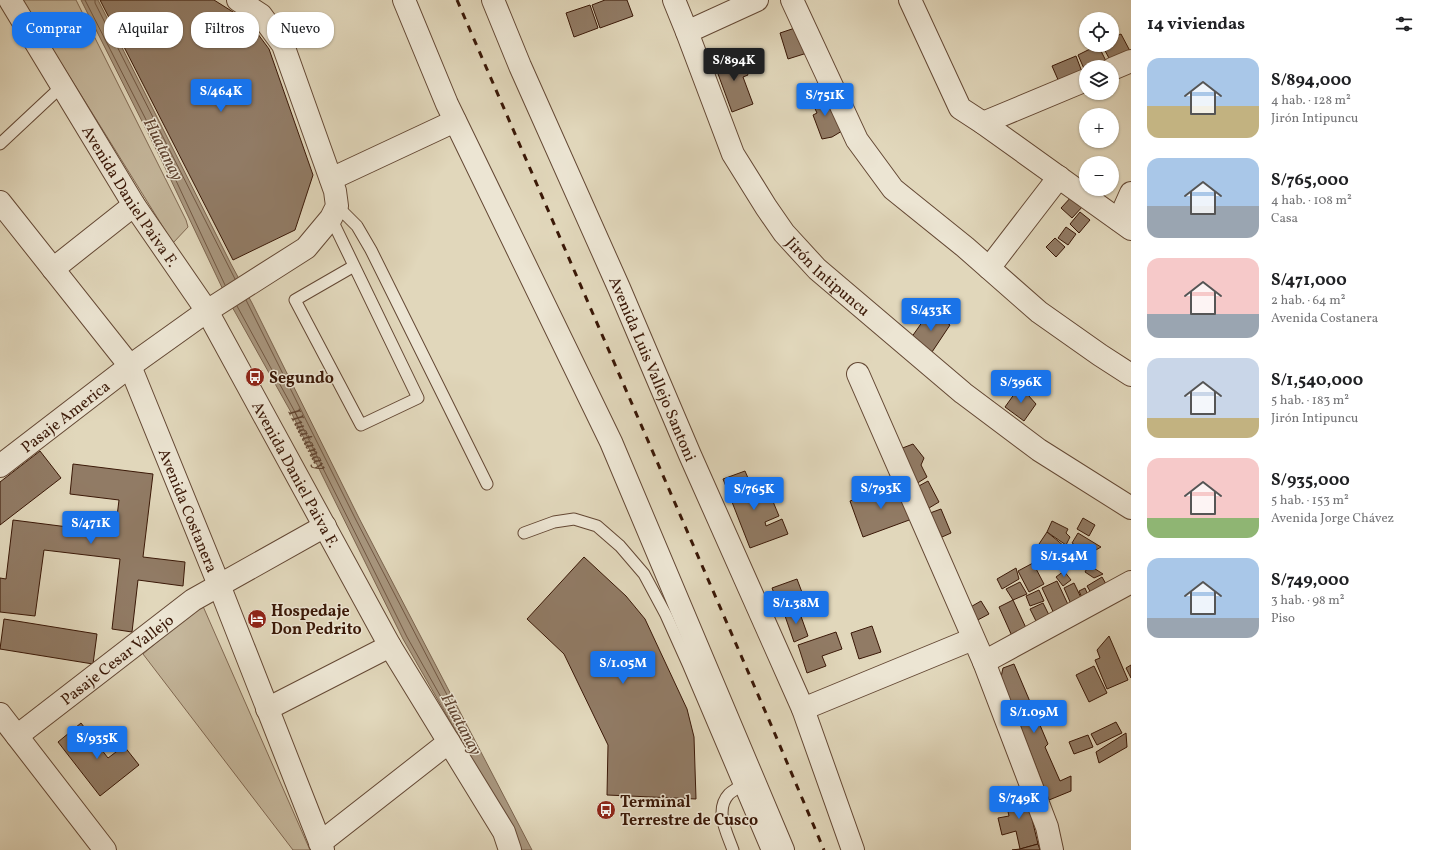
<!DOCTYPE html>
<html lang="es">
<head>
<meta charset="utf-8">
<style>
	:root { --surface:#fff; --page:#f6f6f6; --text:#202124; --muted:#757577; --accent:#1a73e8 }
	body { margin:0; font-family:Vollkorn,serif; background:var(--page); color:var(--text); height:100vh; display:flex; flex-direction:column; font-size:15px; white-space:nowrap }
	* { box-sizing:border-box; margin:0 }
	p { font-size:13px; color:var(--muted) }
	.icon { flex:none; width:22px; height:22px; fill:none; stroke:currentColor; stroke-width:2; stroke-linecap:round; stroke-linejoin:round }
	.map { position:relative; flex:1; overflow:hidden }
	.panel { display:flex; flex-direction:column; background:var(--surface); width:300px }
	.panel>* { flex:none }
	.guide { position:absolute; left:12px; top:12px; width:380px; height:36px; display:flex; gap:8px }
	.tools { position:absolute; left:1079px; top:12px; display:grid; gap:8px }
	.tools a { display:grid; place-items:center; width:40px; height:40px; border-radius:50%; background:var(--surface); box-shadow:0 1px 3px #0004; font-size:20px }
	.price { position:absolute; translate:-50% -34px; padding:0 9px; border-radius:4px; background:var(--accent); color:#fff; font-size:13px; line-height:26px; filter:drop-shadow(0 1px 2px #0008) }
	.price::after { content:''; position:absolute; left:50%; top:24px; width:12px; height:9px; margin-left:-6px; background:inherit; clip-path:polygon(0 0,100% 0,50% 100%) }
	.price.active { background:#222; color:#fff }
	ul { padding:0; list-style:none }
	li { display:flex; align-items:center; gap:12px; height:100px; padding:0 16px }
	li span { display:grid; place-items:center; flex:none; width:112px; height:80px; border-radius:12px; color:#555 }
	li>.icon { margin-inline-start:auto }
	span .icon { width:48px; height:48px; fill:#fffc; stroke-width:1 }
	li b { font-size:17px }
	h2 { display:flex; justify-content:space-between; align-items:center; height:48px; padding:0 16px; font-size:17px }
	.tag { padding:0 14px; border-radius:16px; background:var(--surface); box-shadow:0 1px 3px #0004; font-size:14px; line-height:36px }
	.tag.active { background:var(--accent); color:#fff }
	main { display:flex; flex:1; min-height:0 }
	.map>svg:first-child { display:block }
	.green { fill:#c5b79c; stroke:#806852 }
	.water { fill:#a8967e; stroke:#7c644e }
	.lines { fill:none; stroke-linecap:round; stroke-linejoin:round }
	.shore { stroke:#715742; stroke-width:1 }
	.building { fill:#917b65; stroke:#3a1807 }
	.service-casing { stroke:#644834; stroke-width:13 }
	.minor-casing { stroke:#644834; stroke-width:24 }
	.tertiary-casing { stroke:#644834; stroke-width:24 }
	.service { stroke:#ece5d3; stroke-width:11 }
	.minor { stroke:#ece5d3; stroke-width:22 }
	.tertiary { stroke:#ece5d3; stroke-width:22 }
	.rail { stroke:#3a1807; stroke-width:3; stroke-dasharray:7 7; stroke-linecap:butt }
	.labels { text-anchor:middle; stroke-width:3; stroke-linejoin:round; paint-order:stroke }
	.street-label { font-size:16px; fill:#3a1807; stroke:#ece5d3 }
	.poi-label { font-size:16px; font-weight:bold; fill:#3a1807; stroke:#ece5d3; text-anchor:start }
	.water-label { font-size:17px; font-style:italic; fill:#604431; stroke:#ece5d3 }
</style>
</head>
<body>
<main>
<div class="map">
<svg width="1131" height="850" viewBox="0 0 1131 850">
	<rect width="100%" height="100%" fill="#e1d7bb"/>
	<filter id="stains"><feTurbulence type="fractalNoise" baseFrequency=".005" numOctaves="4"/><feColorMatrix values="0 0 0 0 .2 0 0 0 0 .09 0 0 0 0 .02 0 0 0 .5 -.17"/></filter>
	<radialGradient id="worn" r=".72"><stop offset=".6" stop-color="#630" stop-opacity="0"/><stop offset="1" stop-color="#630" stop-opacity=".3"/></radialGradient>
	<g class="green">
		<path d="M22 0H76L186 220 188 227 173 243Z"/>
		<path d="M202 604 310 850H293L143 654Z"/>
	</g>
	<path class="water" d="M81 0H98L231 264 252 303 359 518 532 850H522L516 836 403 639 292 414 226 296 160 157Z"/>
	<g class="lines">
		<g class="shore">
			<path d="M85 0 164 155 225 285"/>
			<path d="M95 0V3L235 279"/>
			<path id="s1" d="M237 306 295 412 407 637 467 743 470 744 471 741 356 520 246 300"/>
		</g>
	</g>
	<g class="building">
		<path d="M100 0H214L249 22 269 49 313 175 295 230 233 260Z"/>
		<path d="M605 0H627L633 16 600 28 592 5Z"/>
		<path d="M590 5 598 28 574 37 566 13Z"/>
		<path d="M798 27 807 53 788 59 780 33Z"/>
		<path d="M1121 34 1130 51 1110 60 1102 45H1112V38Z"/>
		<path d="M1098 45 1106 61 1095 67H1086L1085 71 1078 55Z"/>
		<path d="M740 54 748 75 743 77 753 104 732 112 714 63Z"/>
		<path d="M1076 56 1082 72 1059 82 1052 66Z"/>
		<path d="M823 91 842 131 832 137 822 139 813 115 817 113 810 98Z"/>
		<path d="M1073 195 1084 205 1072 218 1061 208Z"/>
		<path d="M1080 212 1090 220 1079 233 1070 224Z"/>
		<path d="M1066 227 1076 234 1068 245 1058 238Z"/>
		<path d="M1055 238 1065 247 1056 257 1046 247Z"/>
		<path d="M930 311 950 325 932 352 911 338Z"/>
		<path d="M1020 386 1036 404 1024 421 1005 407Z"/>
		<path d="M913 444 924 458 921 465 927 477 916 484 900 449Z"/>
		<path d="M40 451 61 478 0 525V482Z"/>
		<path d="M73 464 153 474 143 557 185 562 183 586 138 580 132 632 112 629 120 559 44 550 35 616 0 612V578L6 579 13 520 115 533 119 500 70 494Z"/>
		<path d="M745 471 754 492 767 487 779 516 765 522 766 526 782 519 788 534 750 548 723 479Z"/>
		<path d="M928 481 939 502 929 508 917 487Z"/>
		<path d="M898 483 912 519 863 537 850 501Z"/>
		<path d="M941 509 951 533 942 537 930 513Z"/>
		<path d="M1083 518 1095 525 1089 536 1077 529Z"/>
		<path d="M1052 521 1068 529 1066 533 1070 537 1066 545 1047 532Z"/>
		<path d="M1047 532 1064 546 1055 557 1039 544Z"/>
		<path d="M1078 533 1101 547 1089 554 1072 543Z"/>
		<path d="M1066 545 1083 556 1071 562 1062 555Z"/>
		<path d="M584 557 626 596 645 619 687 709 694 737 696 799 607 795 608 745 564 654 527 619Z"/>
		<path d="M1063 559 1071 562 1058 569 1055 562Z"/>
		<path d="M1033 563 1044 584 1029 592 1018 571Z"/>
		<path d="M1089 565 1103 574 1094 578 1085 572Z"/>
		<path d="M1016 568 1019 579 1002 589 997 579Z"/>
		<path d="M1064 571 1071 580 1063 586 1056 577Z"/>
		<path d="M1102 577 1110 591 1095 600 1087 586Z"/>
		<path d="M797 579 806 603 781 612 772 588Z"/>
		<path d="M1057 581 1072 613 1057 620 1042 588Z"/>
		<path d="M1020 582 1027 594 1013 600 1006 589Z"/>
		<path d="M1074 583 1085 606 1074 611 1064 588Z"/>
		<path d="M1085 588 1090 600 1084 602 1079 591Z"/>
		<path d="M1039 590 1044 601 1030 606 1026 596Z"/>
		<path d="M1013 600 1027 630 1012 636 999 607Z"/>
		<path d="M981 601 989 614 974 622 967 609Z"/>
		<path d="M1043 603 1051 619 1038 625 1030 609Z"/>
		<path d="M798 608 808 636 794 642 784 613Z"/>
		<path d="M4 619 97 634 93 664 0 649Z"/>
		<path d="M872 626 881 652 859 659 851 633Z"/>
		<path d="M836 632 842 649 822 656 826 666 807 673 798 645Z"/>
		<path d="M1109 636 1128 680 1107 689 1095 660 1100 658 1097 650Z"/>
		<path d="M1014 664 1048 744 1045 747 1060 781 1071 776V791L1049 800 1001 677 1003 668Z"/>
		<path d="M1131 665V678L1126 668Z"/>
		<path d="M1094 666 1107 693 1089 702 1076 675Z"/>
		<path d="M1116 722 1122 733 1097 745 1091 734Z"/>
		<path d="M81 723 108 758 124 746 139 765 100 796 58 742Z"/>
		<path d="M1126 733 1127 747 1099 763 1096 752Z"/>
		<path d="M1088 735 1093 747 1074 754 1069 742Z"/>
		<path d="M1025 790 1038 844 1020 849 1016 831 1002 835 998 818 1009 816 1004 795Z"/>
		<path d="M1038 844 1040 850H1012L1020 849Z"/>
	</g>
	<g class="lines">
		<defs>
			<g id="service">
				<path d="M0 144 62 86"/>
				<path d="M337 206 357 226 371 250 487 484"/>
				<path d="M331 218 418 398 361 425 295 300 354 266"/>
				<path d="M524 533 554 522 574 519 597 526 620 546 644 574 666 615 688 664 767 850"/>
				<path d="M733 850C727 833 714 810 729 794 732 791 737 789 740 786"/>
			</g>
			<g id="minor">
				<path id="s2" d="M10 0 134 205 207 311 390 646 504 832 510 850"/>
				<path d="M404 0 447 104 611 442 783 850"/>
				<path id="s3" d="M674 0 687 32 733 154 766 207 784 233 817 269 963 393 1039 450 1131 508"/>
				<path d="M792 0 857 140 893 189 965 247 1039 312 1100 355 1131 375"/>
				<path d="M910 0 960 108 983 123 1131 229"/>
				<path d="M687 32 757 0"/>
				<path d="M1112 69 1131 61"/>
				<path d="M983 123 1086 80"/>
				<path d="M331 179 455 121"/>
				<path id="s4" d="M0 202 130 366 219 585 323 850"/>
				<path d="M1119 220 1131 193"/>
				<path d="M989 268 1059 177"/>
				<path d="M53 269 134 205"/>
				<path d="M858 374 984 662 1047 827 1052 850"/>
				<path id="s5" d="M0 466 130 366 207 311 306 248 331 218 337 206 335 191 283 45 261 15 238 0"/>
				<path d="M984 662 1131 582"/>
				<path d="M267 709 390 646"/>
				<path d="M803 709 973 639"/>
				<path id="s6" d="M17 736 193 600 325 526"/>
				<path d="M320 843 449 742"/>
			</g>
			<g id="tertiary">
				<path id="s7" d="M493 0 520 66 619 288 690 455 803 709 853 850"/>
				<path d="M0 714 105 850"/>
			</g>
		</defs>
		<use href="#service" class="service-casing"/>
		<use href="#minor" class="minor-casing"/>
		<use href="#tertiary" class="tertiary-casing"/>
		<use href="#service" class="service"/>
		<use href="#minor" class="minor"/>
		<use href="#tertiary" class="tertiary"/>
		<path class="rail" d="M457 0 772 727 824 850"/>
	</g>
	<defs>
		<symbol id="bus-disc" viewBox="-11 -11 22 22"><circle r="9.5" fill="#8f2418" stroke="#ece5d3"/><path d="M-5-6H5V4H4V6H2V4H-2V6H-4V4H-5ZM-3.5-4V0h7V-4ZM-3.5 1.2v1.5H-2V1.2ZM2 1.2v1.5H3.5V1.2Z" fill="#fff"/></symbol>
		<symbol id="hotel-disc" viewBox="-11 -11 22 22"><circle r="9.5" fill="#8f2418" stroke="#ece5d3"/><path d="M-6-4.5h1.5V1H6V5H4.5V3h-9V5H-6ZM-4 0a1.8 1.8 0 1 1 3.6 0ZM.5 0V-2.5h3Q6-2.5 6 0Z" fill="#fff"/></symbol>
	</defs>
	<g fill-rule="evenodd">
		<use href="#bus-disc" x="244" y="366" width="22" height="22"/>
		<use href="#hotel-disc" x="246" y="608" width="22" height="22"/>
		<use href="#bus-disc" x="595" y="799" width="22" height="22"/>
	</g>
	<g class="labels">
		<g class="street-label">
			<text dy="6" stroke="none"><textPath href="#s2" startOffset="230">Avenida Daniel Paiva F.</textPath></text>
			<text dy="6" stroke="none"><textPath href="#s3" startOffset="321">Jirón Intipuncu</textPath></text>
			<text dy="6" stroke="none"><textPath href="#s7" startOffset="402">Avenida Luis Vallejo Santoni</textPath></text>
			<text dy="6" stroke="none"><textPath href="#s5" startOffset="82">Pasaje America</textPath></text>
			<text dy="6" stroke="none"><textPath href="#s2" startOffset="554">Avenida Daniel Paiva F.</textPath></text>
			<text dy="6" stroke="none"><textPath href="#s4" startOffset="365">Avenida Costanera</textPath></text>
			<text dy="6" stroke="none"><textPath href="#s6" startOffset="126">Pasaje Cesar Vallejo</textPath></text>
		</g>
		<g class="poi-label">
			<text x="269" y="383">Segundo</text>
			<text x="271" y="616">Hospedaje<tspan x="271" dy="18">Don Pedrito</tspan></text>
			<text x="620" y="807">Terminal<tspan x="620" dy="18">Terrestre de Cusco</tspan></text>
		</g>
		<g class="water-label">
			<text transform="translate(164 149) rotate(63)" y="6">Huatanay</text>
			<text dy="6" stroke="none"><textPath href="#s1" startOffset="151">Huatanay</textPath></text>
			<text transform="translate(462 724) rotate(62)" y="6">Huatanay</text>
		</g>
	</g>
	<rect width="100%" height="100%" filter="url(#stains)"/>
	<rect width="100%" height="100%" fill="url(#worn)"/>
</svg>
<div class="tools">
<a><svg class="icon" aria-label="locate" viewBox="0 0 24 24"><circle cx="12" cy="12" r="6"/><path d="M12 2v4M12 18v4M2 12h4M18 12h4"/></svg></a>
<a><svg class="icon" aria-label="layers" viewBox="0 0 24 24"><path d="M12 4l9 5-9 5-9-5zM3 14l9 5 9-5"/></svg></a>
<a>+</a>
<a>−</a>
</div>
<b class="price active" style="left:734px;top:82px">S/894K</b>
<b class="price" style="left:221px;top:113px">S/464K</b>
<b class="price" style="left:825px;top:117px">S/751K</b>
<b class="price" style="left:931px;top:332px">S/433K</b>
<b class="price" style="left:1021px;top:404px">S/396K</b>
<b class="price" style="left:881px;top:510px">S/793K</b>
<b class="price" style="left:754px;top:511px">S/765K</b>
<b class="price" style="left:91px;top:545px">S/471K</b>
<b class="price" style="left:1064px;top:578px">S/1.54M</b>
<b class="price" style="left:796px;top:625px">S/1.38M</b>
<b class="price" style="left:623px;top:685px">S/1.05M</b>
<b class="price" style="left:1034px;top:734px">S/1.09M</b>
<b class="price" style="left:97px;top:760px">S/935K</b>
<b class="price" style="left:1019px;top:820px">S/749K</b>
<div class="guide">
<a class="tag active">Comprar</a>
<a class="tag">Alquilar</a>
<a class="tag">Filtros</a>
<a class="tag">Nuevo</a>
</div>
</div>
<section class="panel">
<h2>14 viviendas<svg class="icon" aria-label="filters" viewBox="0 0 24 24"><path d="M4 7h16M4 17h16"/><circle cx="9" cy="7" r="2"/><circle cx="15" cy="17" r="2"/></svg></h2>
<ul>
<li><span style="background:linear-gradient(#a9c7e8 60%,#c2b280 0)"><svg class="icon" aria-label="home" viewBox="0 0 24 24"><path d="M3 11l9-7 9 7M6 9v11h12V9"/></svg></span><div><b>S/894,000</b><p>4 hab. · 128 m²</p><p>Jirón Intipuncu</p></div></li>
<li><span style="background:linear-gradient(#a9c7e8 60%,#9aa5b1 0)"><svg class="icon" aria-label="home" viewBox="0 0 24 24"><path d="M3 11l9-7 9 7M6 9v11h12V9"/></svg></span><div><b>S/765,000</b><p>4 hab. · 108 m²</p><p>Casa</p></div></li>
<li><span style="background:linear-gradient(#f6c9c9 70%,#9aa5b1 0)"><svg class="icon" aria-label="home" viewBox="0 0 24 24"><path d="M3 11l9-7 9 7M6 9v11h12V9"/></svg></span><div><b>S/471,000</b><p>2 hab. · 64 m²</p><p>Avenida Costanera</p></div></li>
<li><span style="background:linear-gradient(#c9d6e8 75%,#c2b280 0)"><svg class="icon" aria-label="home" viewBox="0 0 24 24"><path d="M3 11l9-7 9 7M6 9v11h12V9"/></svg></span><div><b>S/1,540,000</b><p>5 hab. · 183 m²</p><p>Jirón Intipuncu</p></div></li>
<li><span style="background:linear-gradient(#f6c9c9 75%,#8fb573 0)"><svg class="icon" aria-label="home" viewBox="0 0 24 24"><path d="M3 11l9-7 9 7M6 9v11h12V9"/></svg></span><div><b>S/935,000</b><p>5 hab. · 153 m²</p><p>Avenida Jorge Chávez</p></div></li>
<li><span style="background:linear-gradient(#a9c7e8 75%,#9aa5b1 0)"><svg class="icon" aria-label="home" viewBox="0 0 24 24"><path d="M3 11l9-7 9 7M6 9v11h12V9"/></svg></span><div><b>S/749,000</b><p>3 hab. · 98 m²</p><p>Piso</p></div></li>
</ul>
</section>
</main>
</body>
</html>
